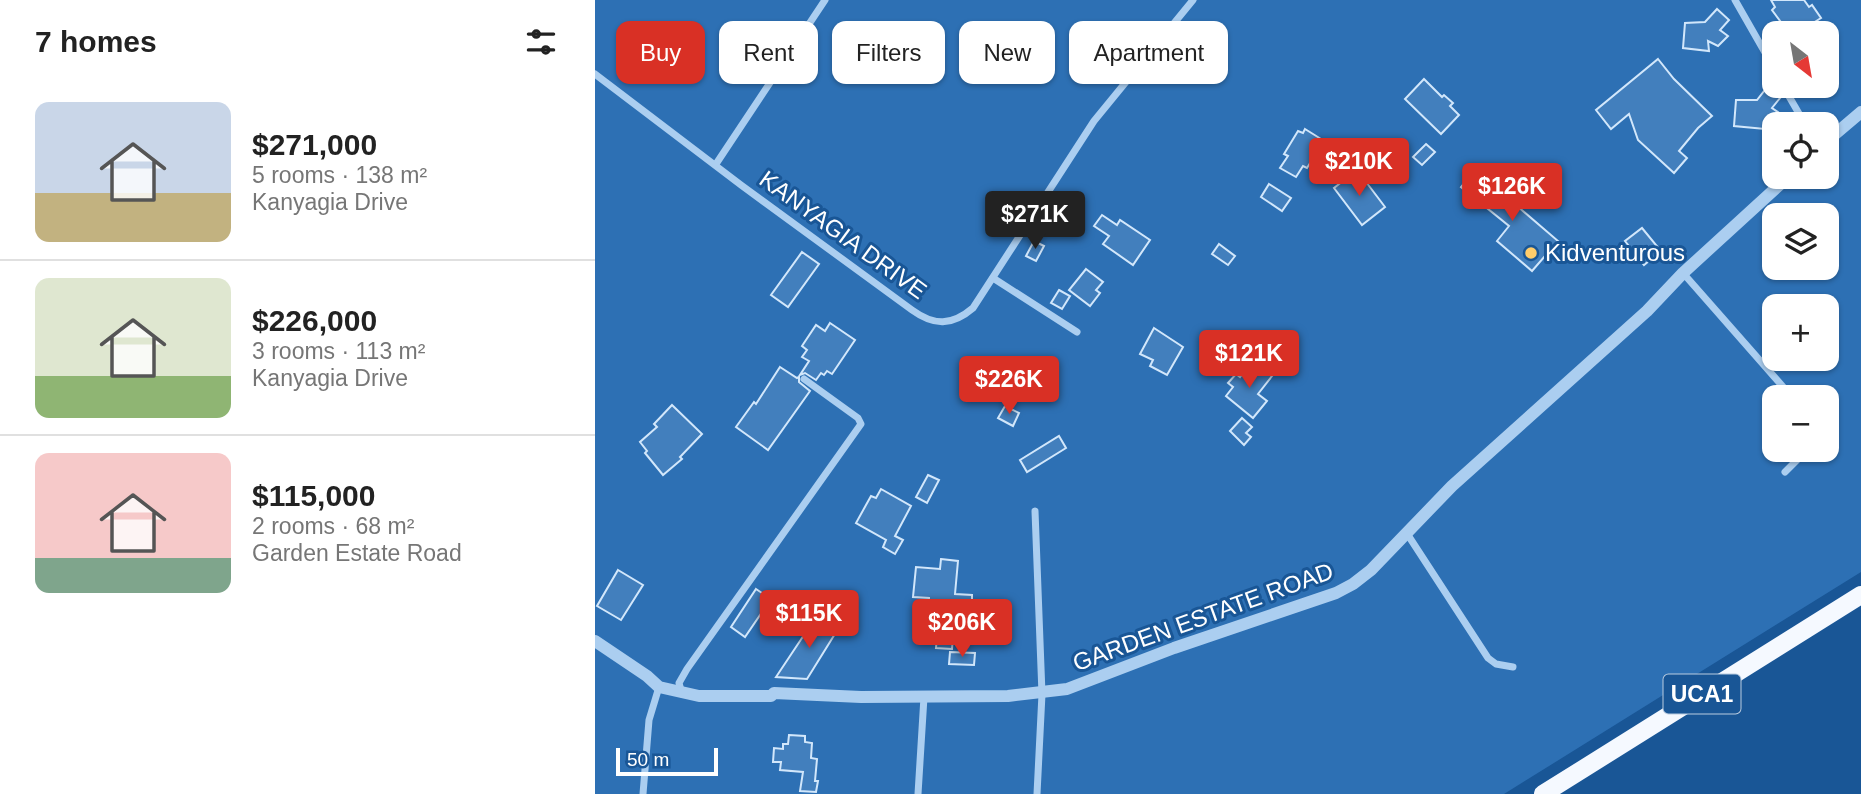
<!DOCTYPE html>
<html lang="en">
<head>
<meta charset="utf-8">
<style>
	:root { --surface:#fff; --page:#f6f6f6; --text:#222; --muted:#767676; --line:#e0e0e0; --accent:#d93025 }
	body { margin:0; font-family:Helvetica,sans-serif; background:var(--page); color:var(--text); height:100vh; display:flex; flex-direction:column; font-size:26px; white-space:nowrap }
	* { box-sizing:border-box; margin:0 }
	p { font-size:23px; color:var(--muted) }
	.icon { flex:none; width:38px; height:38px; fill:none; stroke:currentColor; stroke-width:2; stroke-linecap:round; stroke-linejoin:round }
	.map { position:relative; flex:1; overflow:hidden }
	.details { display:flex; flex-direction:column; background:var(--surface); width:595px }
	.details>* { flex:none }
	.banner { position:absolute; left:21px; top:21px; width:665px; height:63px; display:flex; gap:14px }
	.needle { width:46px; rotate:149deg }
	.buttons { position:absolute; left:1167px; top:21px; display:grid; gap:14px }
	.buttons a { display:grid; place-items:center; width:77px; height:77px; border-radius:14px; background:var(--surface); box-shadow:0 2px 5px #0004; font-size:35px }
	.scale { position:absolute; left:21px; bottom:18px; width:102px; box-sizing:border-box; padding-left:7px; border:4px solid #fff; border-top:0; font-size:19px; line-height:24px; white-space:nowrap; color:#fff; -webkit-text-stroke:5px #195696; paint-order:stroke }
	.price { position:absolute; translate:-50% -60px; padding:0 16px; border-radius:7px; background:var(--accent); color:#fff; font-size:23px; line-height:46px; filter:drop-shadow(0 2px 4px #0008) }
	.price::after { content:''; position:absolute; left:50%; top:42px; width:21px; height:16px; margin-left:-10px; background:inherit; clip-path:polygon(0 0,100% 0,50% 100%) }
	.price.active { background:#222; color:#fff }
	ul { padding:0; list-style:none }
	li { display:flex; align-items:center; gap:21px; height:175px; padding:0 35px }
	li+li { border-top:2px solid var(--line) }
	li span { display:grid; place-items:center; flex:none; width:196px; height:140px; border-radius:14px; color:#555 }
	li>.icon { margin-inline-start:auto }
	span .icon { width:84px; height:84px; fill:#fffc; stroke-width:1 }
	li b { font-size:30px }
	h2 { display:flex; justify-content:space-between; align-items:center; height:84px; padding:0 35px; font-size:30px }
	.chip { padding:0 24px; border-radius:14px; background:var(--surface); box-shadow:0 2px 5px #0004; font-size:24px; line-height:63px }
	.chip.active { background:var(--accent); color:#fff }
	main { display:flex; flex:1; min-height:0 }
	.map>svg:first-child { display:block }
	.green { fill:#2d70b4; fill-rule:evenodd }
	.building { fill:#427fbd; stroke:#d2e7fb; stroke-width:2 }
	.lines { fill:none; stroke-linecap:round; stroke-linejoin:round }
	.minor { stroke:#abcef0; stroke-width:7 }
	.tertiary { stroke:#abcef0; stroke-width:12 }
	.primary { stroke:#f5f9ff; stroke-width:18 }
	.poi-dot { fill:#ffcd6b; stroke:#195696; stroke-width:2.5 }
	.labels { text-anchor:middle; stroke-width:6; stroke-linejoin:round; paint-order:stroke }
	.shield { fill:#195696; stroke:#bacce0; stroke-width:2 }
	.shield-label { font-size:23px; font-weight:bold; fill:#fff }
	.street-label { font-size:24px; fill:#fff; stroke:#195696 }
	.poi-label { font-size:24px; fill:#fff; stroke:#195696; text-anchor:start }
</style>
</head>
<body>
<main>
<section class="details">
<h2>7 homes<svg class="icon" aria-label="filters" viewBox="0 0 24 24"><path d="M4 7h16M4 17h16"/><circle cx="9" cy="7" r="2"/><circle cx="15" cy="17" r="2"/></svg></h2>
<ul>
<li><span style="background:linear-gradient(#c9d6e8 65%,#c2b280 0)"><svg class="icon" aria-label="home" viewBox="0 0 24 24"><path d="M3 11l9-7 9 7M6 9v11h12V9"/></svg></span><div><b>$271,000</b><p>5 rooms · 138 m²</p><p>Kanyagia Drive</p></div></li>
<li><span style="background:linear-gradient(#dfe7d0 70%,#8fb573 0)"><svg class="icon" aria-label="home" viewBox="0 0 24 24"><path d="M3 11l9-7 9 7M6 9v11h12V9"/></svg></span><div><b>$226,000</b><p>3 rooms · 113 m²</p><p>Kanyagia Drive</p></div></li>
<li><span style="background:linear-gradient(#f6c9c9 75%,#7fa58c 0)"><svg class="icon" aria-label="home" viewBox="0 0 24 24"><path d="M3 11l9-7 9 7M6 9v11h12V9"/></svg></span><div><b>$115,000</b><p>2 rooms · 68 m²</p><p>Garden Estate Road</p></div></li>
</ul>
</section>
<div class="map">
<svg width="1266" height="794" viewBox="0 0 1266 794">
	<rect width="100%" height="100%" fill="#195696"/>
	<path class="green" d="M0 0H1266V572L909 794H0ZM1180 33H1232V86H1180ZM1180 124H1232V177H1180ZM1180 215H1232V268H1180ZM1180 306H1232V359H1180ZM1180 397H1232V450H1180Z"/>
	<g class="building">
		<path d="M1176 0H1209L1214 7 1217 5 1226 18 1202 33H1194L1177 10 1180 7Z"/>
		<path d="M1122 9 1134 20 1125 30 1133 36 1123 46 1113 41 1114 51 1088 48 1090 23 1110 22Z"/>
		<path d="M1063 59 1079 79 1117 116 1103 128 1084 151 1092 158 1079 173 1043 140 1034 114 1016 129 1001 110Z"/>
		<path d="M829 79 847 97 849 95 858 103 855 106 864 115 846 134 810 99Z"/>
		<path d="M1173 86 1185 98 1177 108 1200 124H1174L1170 129 1139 126 1141 100H1162Z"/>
		<path d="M710 129 734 144 722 163 717 160 712 168 708 166 701 177 685 168 693 156 689 154 703 131 708 133Z"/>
		<path d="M769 140 781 149 769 165 756 156Z"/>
		<path d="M831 144 840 152 827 165 818 157Z"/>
		<path d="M762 170 790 207 767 225 739 188Z"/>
		<path d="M880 170 963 241 937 271 902 241 914 226 866 187Z"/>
		<path d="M674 184 696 198 687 211 666 197Z"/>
		<path d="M507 215 522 225 525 220 555 240 538 265 508 244 514 236 499 226Z"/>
		<path d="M1047 228 1066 251 1049 265 1030 241Z"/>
		<path d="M439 241 449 246 441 261 431 256Z"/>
		<path d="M624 244 640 256 633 265 617 254Z"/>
		<path d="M207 252 224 264 193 307 176 295Z"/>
		<path d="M491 269 508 282 501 290 505 293 495 306 474 290Z"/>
		<path d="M464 290 475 296 467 309 456 303Z"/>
		<path d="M235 323 260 340 237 374 232 371 229 375 226 373 221 380 210 373 205 375 214 361 207 357 212 350 207 346 221 325 230 331Z"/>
		<path d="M559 328 588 347 572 375 555 366 558 360 545 354Z"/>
		<path d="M655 364 664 371 666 368 677 376 663 394 672 401 658 418 631 396 638 387 633 383 641 374 645 377Z"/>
		<path d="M185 367 202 378 204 377V382L215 391 173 450 141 427 159 402 161 404Z"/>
		<path d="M77 405 107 434 85 457 87 459 68 475 50 453 52 451 45 442 62 427 59 424Z"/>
		<path d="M410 406 424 413 418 426 403 418Z"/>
		<path d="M647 418 657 427 651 433 656 437 649 445 635 431Z"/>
		<path d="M464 436 471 448 432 472 425 460Z"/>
		<path d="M333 475 344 480 332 503 321 497Z"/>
		<path d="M286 489 316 506 300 536 308 540 300 554 288 547 291 540 261 523 276 496 281 498Z"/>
		<path d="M346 559 363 561 360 594 377 595V611H362V607L334 604V598L318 597 321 567 345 569Z"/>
		<path d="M23 570 48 585 26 620 2 606Z"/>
		<path d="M161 589 176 599 150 637 136 627Z"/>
		<path d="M223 614 243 629 212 679 181 677Z"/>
		<path d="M342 635 358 637 357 649 341 648Z"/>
		<path d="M355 652 380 653 379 665 354 664Z"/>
		<path d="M194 735 210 736V742L217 743 216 758 222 759 220 781H223L221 792 205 791 208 772 185 770 186 762H178L179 748 188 749V744H193Z"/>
	</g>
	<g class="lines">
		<g class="minor">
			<path d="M1140 0 1180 70"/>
			<path d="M0 74 146 185 317 310C339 326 357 326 378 308L499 121 598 0"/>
			<path d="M1188 86 1210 124"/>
			<path d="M121 164 230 0"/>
			<path d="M1088 273 1197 397"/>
			<path d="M398 278 482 332"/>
			<path d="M1190 472 1212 450"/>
			<path d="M440 511 447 694 442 794"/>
			<path d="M811 532 893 658 901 664 918 667"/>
			<path d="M87 694 84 683 92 669 266 424 263 418 209 379"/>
			<path d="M48 794 54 720 64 687"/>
			<path d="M323 794 329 697"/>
		</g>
		<g class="tertiary">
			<path d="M1232 141 1266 112"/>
			<path d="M0 641 52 676 64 687 104 696H176L179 693 266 697 413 696 472 689 579 648 741 593 758 584 776 570 857 486 1052 311 1088 273 1193 177"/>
		</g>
		<path class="primary" d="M948 794 1266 595"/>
	</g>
	<circle class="poi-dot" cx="936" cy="253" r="7"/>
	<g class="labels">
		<rect class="shield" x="1068.5" y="674.5" width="77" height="39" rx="5"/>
		<g class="shield-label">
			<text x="1107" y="702">UCA1</text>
		</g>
		<g class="street-label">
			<text transform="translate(248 235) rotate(36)" y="8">KANYAGIA DRIVE</text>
			<text transform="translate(608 617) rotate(-20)" y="8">GARDEN ESTATE ROAD</text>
		</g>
		<g class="poi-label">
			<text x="950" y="261">Kidventurous</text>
		</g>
	</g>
</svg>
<div class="buttons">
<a><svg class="needle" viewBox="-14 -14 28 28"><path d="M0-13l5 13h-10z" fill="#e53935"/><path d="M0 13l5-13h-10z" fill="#767676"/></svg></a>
<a><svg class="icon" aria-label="locate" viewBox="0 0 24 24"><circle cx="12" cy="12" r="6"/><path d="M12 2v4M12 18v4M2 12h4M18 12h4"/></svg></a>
<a><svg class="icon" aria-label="layers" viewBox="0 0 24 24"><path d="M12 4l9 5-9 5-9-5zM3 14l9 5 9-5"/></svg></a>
<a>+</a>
<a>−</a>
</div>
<div class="scale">50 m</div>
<b class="price" style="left:764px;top:198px">$210K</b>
<b class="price" style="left:917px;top:223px">$126K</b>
<b class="price active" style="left:440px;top:251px">$271K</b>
<b class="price" style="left:654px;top:390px">$121K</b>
<b class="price" style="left:414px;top:416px">$226K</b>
<b class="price" style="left:214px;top:650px">$115K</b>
<b class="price" style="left:367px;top:659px">$206K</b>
<div class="banner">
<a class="chip active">Buy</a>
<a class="chip">Rent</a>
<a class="chip">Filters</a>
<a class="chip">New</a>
<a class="chip">Apartment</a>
</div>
</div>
</main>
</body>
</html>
